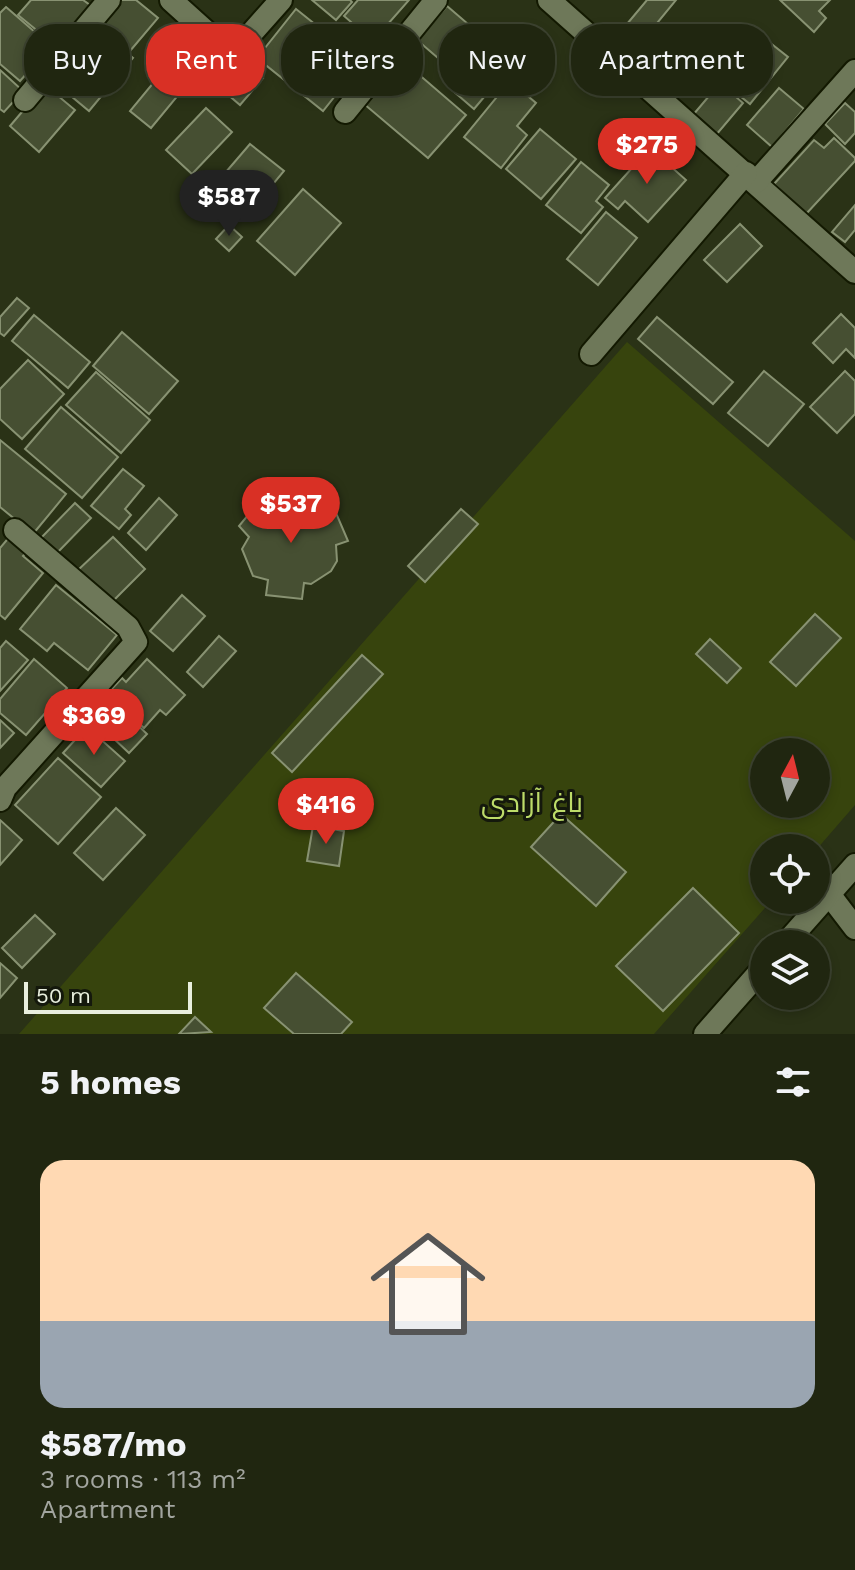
<!DOCTYPE html>
<html lang="en">
<head>
<meta charset="utf-8">
<style>
	:root { --surface:#202610; --page:#282e19; --text:#f1f3f6; --muted:#a2a59f; --line:#3d4330; --accent:#d93025 }
	body { margin:0; font-family:"Work Sans",Cairo,sans-serif; background:var(--page); color:var(--text); height:100vh; display:flex; flex-direction:column; font-size:30px; white-space:nowrap }
	* { box-sizing:border-box; margin:0 }
	p { font-size:26px; color:var(--muted) }
	.icon { flex:none; width:44px; height:44px; fill:none; stroke:currentColor; stroke-width:2; stroke-linecap:round; stroke-linejoin:round }
	.map { position:relative; height:1034px; overflow:hidden }
	.panel { display:flex; flex-direction:column; background:var(--surface); flex:1 }
	.panel>* { flex:none }
	.hud { position:absolute; left:24px; top:24px; width:808px; height:72px; display:flex; gap:16px }
	.needle { width:52px; rotate:7deg }
	.controls { position:absolute; left:750px; top:738px; display:grid; gap:16px }
	.controls a { display:grid; place-items:center; width:80px; height:80px; border-radius:50%; background:var(--surface); box-shadow:0 4px 12px #0003,0 0 0 2px var(--line); font-size:40px }
	.scale { position:absolute; left:24px; bottom:20px; width:168px; box-sizing:border-box; padding-left:8px; border:4px solid #e9efde; border-top:0; font-size:22px; line-height:28px; white-space:nowrap; color:#e9efde; -webkit-text-stroke:6px #14180c; paint-order:stroke }
	.price { position:absolute; translate:-50% -68px; padding:0 18px; border-radius:28px; background:var(--accent); color:#fff; font-size:26px; line-height:52px; filter:drop-shadow(0 2px 4px #0008) }
	.price::after { content:''; position:absolute; left:50%; top:48px; width:24px; height:18px; margin-left:-12px; background:inherit; clip-path:polygon(0 0,100% 0,50% 100%) }
	.price.active { background:#222; color:#fff }
	ul { padding:0; list-style:none }
	li { display:grid; align-content:center; gap:16px; height:424px; padding:0 40px }
	li+li { border-top:2px solid var(--line) }
	li span { display:grid; place-items:center; height:248px; border-radius:24px; color:#555 }
	li>.icon { margin-inline-start:auto }
	span .icon { width:144px; height:144px; fill:#fffc; stroke-width:1 }
	li b { font-size:34px }
	h2 { display:flex; justify-content:space-between; align-items:center; height:96px; padding:0 40px; font-size:34px }
	.chip { padding:0 28px; border-radius:32px; background:var(--surface); box-shadow:0 4px 12px #0003,0 0 0 2px var(--line); font-size:28px; line-height:72px }
	.chip.active { background:var(--accent); color:#fff }
	.map>svg:first-child { display:block }
	.green { fill:#37440d; fill-rule:evenodd }
	.building { fill:#464f32; stroke:#889272; stroke-width:2 }
	.lines { fill:none; stroke-linecap:round; stroke-linejoin:round }
	.minor-casing { stroke:#131901; stroke-width:26 }
	.minor { stroke:#6e7859; stroke-width:22 }
	.labels { text-anchor:middle; stroke-width:6; stroke-linejoin:round; paint-order:stroke }
	.park-label { font-size:28px; fill:#bddc69; stroke:#14180c }
</style>
</head>
<body>
<div class="map">
<svg width="855" height="1034" viewBox="0 0 855 1034">
	<rect width="100%" height="100%" fill="#2a3216"/>
	<path class="green" d="M627 342 855 541V805L816 850 764 848V900H772L654 1034H19ZM764 752H816V804H764Z"/>
	<g class="building">
		<path d="M31 0H83L90 5 56 46 18 15Z"/>
		<path d="M116 0H136L158 18 130 51 96 23Z"/>
		<path d="M312 0H350L352 2 336 20Z"/>
		<path d="M358 0H409L373 41 344 16Z"/>
		<path d="M647 0H676L644 39 627 24Z"/>
		<path d="M780 0H830L819 11 826 18 814 32Z"/>
		<path d="M447 6 482 36 452 70 417 40Z"/>
		<path d="M6 7 51 46 20 81 0 64V13Z"/>
		<path d="M296 9 362 62 323 111 257 58Z"/>
		<path d="M97 28 133 58 89 111 53 81Z"/>
		<path d="M181 37 204 57 182 81 160 61Z"/>
		<path d="M764 38 788 57 750 104 725 84Z"/>
		<path d="M495 42 516 59 474 109 453 91Z"/>
		<path d="M237 55 263 78 240 105 213 82Z"/>
		<path d="M402 60 466 115 428 158 364 104Z"/>
		<path d="M0 70 23 91 4 112 0 109Z"/>
		<path d="M159 76 180 93 151 128 130 111Z"/>
		<path d="M510 81 536 103 517 126 527 135 501 168 464 137Z"/>
		<path d="M720 83 743 103 716 135 693 115Z"/>
		<path d="M45 85 75 110 39 152 10 126Z"/>
		<path d="M779 88 804 109 772 147 747 125Z"/>
		<path d="M845 103 855 112V133L845 144 825 124Z"/>
		<path d="M206 108 232 132 192 174 166 150Z"/>
		<path d="M540 129 576 159 541 199 506 169Z"/>
		<path d="M834 138 855 158V161L806 214 774 184 814 140 824 148Z"/>
		<path d="M250 144 284 171 248 214 214 186Z"/>
		<path d="M650 148 686 180 648 222 625 201 618 209 605 198Z"/>
		<path d="M581 162 609 185 596 201 603 207 581 233 546 205Z"/>
		<path d="M303 189 341 223 295 275 257 241Z"/>
		<path d="M855 205V230L845 242 832 232Z"/>
		<path d="M606 212 637 238 598 285 567 259Z"/>
		<path d="M740 224 762 246 727 282 704 260Z"/>
		<path d="M229 225 242 237 229 251 216 239Z"/>
		<path d="M17 298 29 308 4 336 0 333V317Z"/>
		<path d="M841 314 855 328V358L846 349 833 363 813 343Z"/>
		<path d="M34 315 90 362 68 388 12 341Z"/>
		<path d="M657 317 733 382 713 404 638 339Z"/>
		<path d="M122 332 178 381 149 414 93 366Z"/>
		<path d="M28 360 64 394 22 439 0 419V389Z"/>
		<path d="M764 371 804 404 768 446 728 413Z"/>
		<path d="M845 371 855 381V414L837 433 810 407Z"/>
		<path d="M96 372 150 420 121 453 66 405Z"/>
		<path d="M61 407 118 457 82 498 25 449Z"/>
		<path d="M0 440 66 494 33 534 0 507Z"/>
		<path d="M123 469 144 486 125 509 131 515 119 529 91 506Z"/>
		<path d="M263 497 274 509 286 498 312 500 320 512 333 506 348 541 336 545 337 561 331 571 311 584 304 583 302 599 266 595 268 580 253 576 242 549 249 537 239 526Z"/>
		<path d="M159 498 177 515 146 550 128 533Z"/>
		<path d="M75 503 91 518 55 555 39 540Z"/>
		<path d="M461 509 478 524 425 582 408 566Z"/>
		<path d="M11 535 29 550 23 556 43 573 5 619 0 615V548Z"/>
		<path d="M113 537 145 569 110 604 77 571Z"/>
		<path d="M56 585 117 635 88 670 54 643 47 651 20 629Z"/>
		<path d="M182 595 205 616 173 651 150 631Z"/>
		<path d="M815 614 841 638 796 686 770 662Z"/>
		<path d="M219 636 236 651 203 687 187 672Z"/>
		<path d="M710 639 741 668 727 683 696 654Z"/>
		<path d="M6 641 28 660 0 691V648Z"/>
		<path d="M362 655 383 674 292 772 272 753Z"/>
		<path d="M34 659 67 688 26 735 0 713V699Z"/>
		<path d="M147 659 185 695 166 715 160 710 144 728 107 694 122 678 126 682Z"/>
		<path d="M110 699 147 734 129 753 92 718Z"/>
		<path d="M0 720 14 733 0 748Z"/>
		<path d="M87 727 125 761 101 787 63 753Z"/>
		<path d="M58 758 101 797 58 844 15 805Z"/>
		<path d="M116 808 145 835 103 880 74 853Z"/>
		<path d="M561 814 626 872 596 906 531 847Z"/>
		<path d="M0 820 22 840 0 865Z"/>
		<path d="M313 826 344 831 339 866 307 861Z"/>
		<path d="M693 888 739 933 663 1011 616 966Z"/>
		<path d="M35 915 55 934 22 968 2 948Z"/>
		<path d="M0 963 17 978 0 998Z"/>
		<path d="M296 973 352 1022 341 1034H294L264 1008Z"/>
		<path d="M195 1017 211 1032 179 1034Z"/>
	</g>
	<g class="lines">
		<defs>
			<g id="minor">
				<path d="M171 0 213 38 235 44 249 36 281 0"/>
				<path d="M549 0 855 272"/>
				<path d="M25 100 109 0"/>
				<path d="M345 112 436 0"/>
				<path d="M756 182 855 71"/>
				<path d="M591 354 746 173"/>
				<path d="M0 800 5 788 136 642 128 627 15 530"/>
				<path d="M829 894 855 928"/>
				<path d="M785 944 855 865"/>
				<path d="M705 1034 764 967"/>
			</g>
		</defs>
		<use href="#minor" class="minor-casing"/>
		<use href="#minor" class="minor"/>
	</g>
	<g class="labels">
		<g class="park-label">
			<text x="532" y="812">باغ آزادی</text>
		</g>
	</g>
</svg>
<div class="controls">
<a><svg class="needle" viewBox="-14 -14 28 28"><path d="M0-13l5 13h-10z" fill="#e53935"/><path d="M0 13l5-13h-10z" fill="#a2a59f"/></svg></a>
<a><svg class="icon" aria-label="locate" viewBox="0 0 24 24"><circle cx="12" cy="12" r="6"/><path d="M12 2v4M12 18v4M2 12h4M18 12h4"/></svg></a>
<a><svg class="icon" aria-label="layers" viewBox="0 0 24 24"><path d="M12 4l9 5-9 5-9-5zM3 14l9 5 9-5"/></svg></a>
</div>
<div class="scale">50 m</div>
<b class="price" style="left:647px;top:186px">$275</b>
<b class="price active" style="left:229px;top:238px">$587</b>
<b class="price" style="left:291px;top:545px">$537</b>
<b class="price" style="left:94px;top:757px">$369</b>
<b class="price" style="left:326px;top:846px">$416</b>
<div class="hud">
<a class="chip">Buy</a>
<a class="chip active">Rent</a>
<a class="chip">Filters</a>
<a class="chip">New</a>
<a class="chip">Apartment</a>
</div>
</div>
<section class="panel">
<h2>5 homes<svg class="icon" aria-label="filters" viewBox="0 0 24 24"><path d="M4 7h16M4 17h16"/><circle cx="9" cy="7" r="2"/><circle cx="15" cy="17" r="2"/></svg></h2>
<ul>
<li><span style="background:linear-gradient(#ffd9b3 65%,#9aa5b1 0)"><svg class="icon" aria-label="home" viewBox="0 0 24 24"><path d="M3 11l9-7 9 7M6 9v11h12V9"/></svg></span><div><b>$587/mo</b><p>3 rooms · 113 m²</p><p>Apartment</p></div></li>
</ul>
</section>
</body>
</html>
